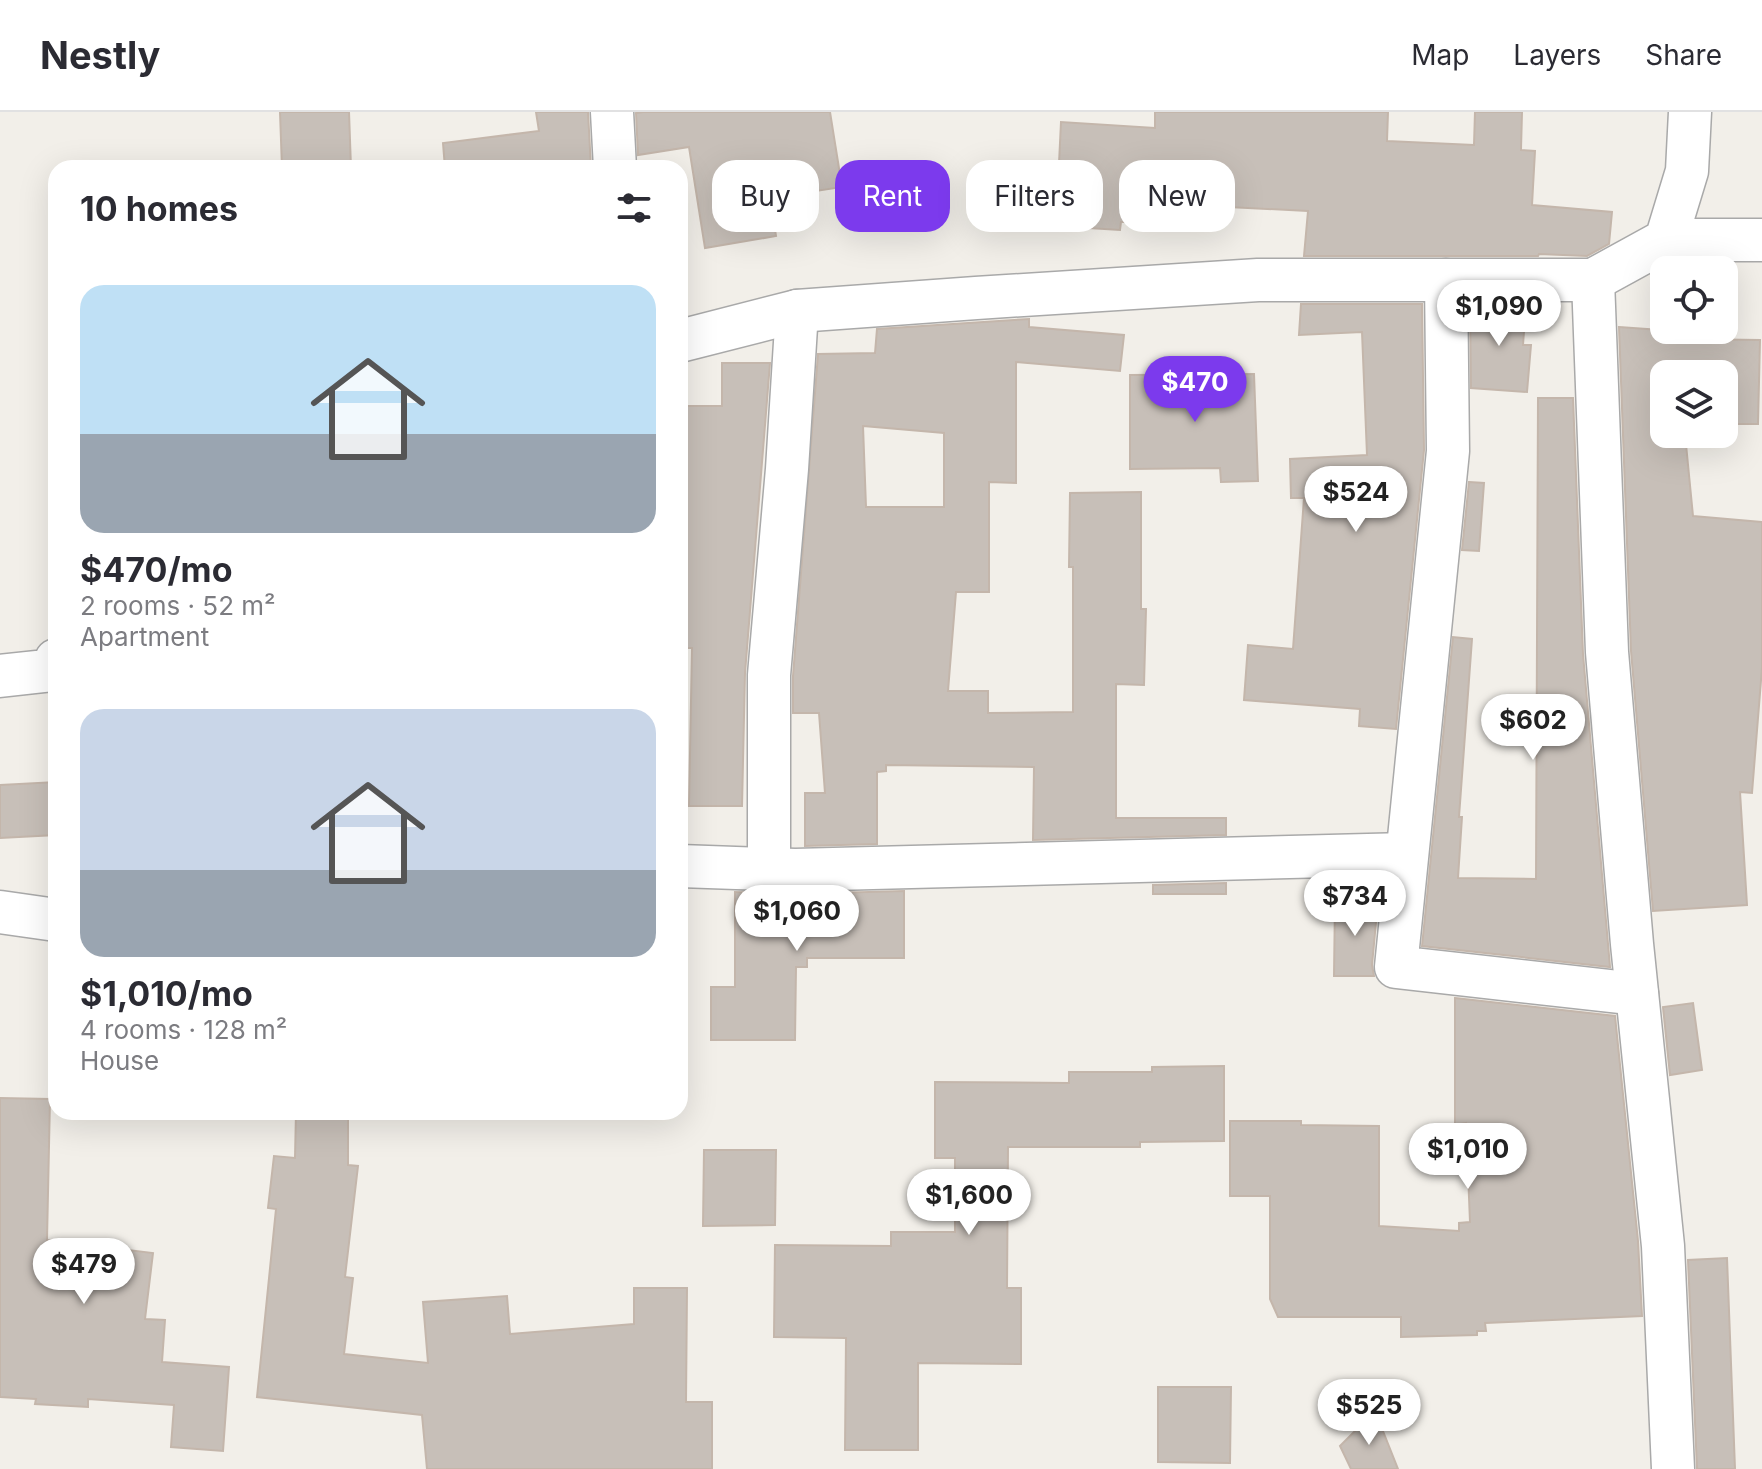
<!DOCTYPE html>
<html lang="en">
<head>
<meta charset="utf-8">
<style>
	:root { --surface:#fff; --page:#f2f2f3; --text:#2b2b33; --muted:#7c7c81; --line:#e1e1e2; --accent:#7c3aed }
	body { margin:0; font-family:Inter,sans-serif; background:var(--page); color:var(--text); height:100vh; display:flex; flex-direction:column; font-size:30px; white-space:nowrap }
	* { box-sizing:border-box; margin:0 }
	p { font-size:26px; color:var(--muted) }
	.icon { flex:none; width:44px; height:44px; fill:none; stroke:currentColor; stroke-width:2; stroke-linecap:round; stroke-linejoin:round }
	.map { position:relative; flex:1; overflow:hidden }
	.panel { position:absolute; left:48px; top:48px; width:640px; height:960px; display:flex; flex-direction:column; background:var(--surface); border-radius:24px; box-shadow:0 8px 32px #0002 }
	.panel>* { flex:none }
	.hud { position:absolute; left:712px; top:48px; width:760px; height:72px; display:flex; gap:16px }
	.buttons { position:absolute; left:1650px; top:144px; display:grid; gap:16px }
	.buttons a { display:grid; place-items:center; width:88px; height:88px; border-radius:16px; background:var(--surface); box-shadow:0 8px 32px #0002; font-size:40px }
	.price { position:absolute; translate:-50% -68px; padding:0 18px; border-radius:28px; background:#fff; color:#222; font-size:26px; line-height:52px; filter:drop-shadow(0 2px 4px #0008) }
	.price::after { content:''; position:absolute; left:50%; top:48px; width:24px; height:18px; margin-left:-12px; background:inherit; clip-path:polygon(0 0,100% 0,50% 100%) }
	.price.active { background:var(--accent); color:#fff }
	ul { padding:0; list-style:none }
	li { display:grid; align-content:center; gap:16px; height:424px; padding:0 32px }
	li span { display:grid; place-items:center; height:248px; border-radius:24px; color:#555 }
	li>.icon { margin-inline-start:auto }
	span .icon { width:144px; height:144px; fill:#fffc; stroke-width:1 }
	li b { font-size:34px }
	h2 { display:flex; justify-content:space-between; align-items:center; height:96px; padding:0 32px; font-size:34px }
	.tag { padding:0 28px; border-radius:24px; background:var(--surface); box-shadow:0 8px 32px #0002; font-size:28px; line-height:72px }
	.tag.active { background:var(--accent); color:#fff }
	header { display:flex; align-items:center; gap:48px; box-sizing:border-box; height:112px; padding:0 40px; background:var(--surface); border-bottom:2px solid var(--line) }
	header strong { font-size:38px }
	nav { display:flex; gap:44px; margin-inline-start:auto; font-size:28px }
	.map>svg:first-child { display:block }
	.building { fill:#c7bfb8; stroke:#c4b6ab; stroke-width:2; fill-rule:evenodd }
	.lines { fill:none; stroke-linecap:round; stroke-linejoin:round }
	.street-casing { stroke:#a9a9a9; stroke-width:45 }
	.street { stroke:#fff; stroke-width:42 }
</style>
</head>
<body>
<header>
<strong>Nestly</strong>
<nav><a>Map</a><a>Layers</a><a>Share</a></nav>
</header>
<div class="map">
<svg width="1762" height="1357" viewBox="0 0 1762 1357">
	<rect width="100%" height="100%" fill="#f2efe9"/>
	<g class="building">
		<path d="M280 0H349L351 56H282Z"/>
		<path d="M536 0H588L591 56H445L443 31 539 19Z"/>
		<path d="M643 0H830L842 75 770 86 776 124 705 136 689 35 638 43 636 1Z"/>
		<path d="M1155 0H1388L1387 29 1474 33 1475 0H1522L1521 38 1535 39 1532 93 1612 100 1609 132 1587 144 1539 142 1538 144H1304L1308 99 1189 93 1190 108 1121 110 1120 118 1056 114 1061 10 1155 16Z"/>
		<path d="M1301 192H1422L1424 338 1396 617 1359 614 1360 597 1244 588 1248 533 1293 537 1304 386H1291L1290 347 1367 343 1362 220 1299 223Z"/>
		<path d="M1470 192H1526L1523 233H1531L1527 280 1471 276Z"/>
		<path d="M1029 207V215L1124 223 1120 259 1016 250V371L989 370V480H956L948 579H988V601L1073 600V455H1069L1070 381 1141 380V497H1146L1144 573 1116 572V706H1226V723L1033 728 1034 655 886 653V659L877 660V732L805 734V681H825L819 601H793V564L818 242 875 241 877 217ZM863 314 944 321V395H866Z"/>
		<path d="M1619 215 1688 220 1687 227 1760 228 1758 312H1724V262H1664V322H1685L1693 404 1762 410V556L1752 681 1740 680 1747 793 1653 799 1631 539Z"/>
		<path d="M722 251H770L745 561 742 694H689L692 536H680V294H722Z"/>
		<path d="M1254 262 1258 369 1221 370 1220 356 1130 357V263Z"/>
		<path d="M1538 286H1573L1583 542 1610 855 1422 834 1453 525 1472 527 1459 705H1462L1458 766 1536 767Z"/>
		<path d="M1469 370 1484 371 1479 439 1462 438Z"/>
		<path d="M56 670V723L0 726V673Z"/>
		<path d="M1226 771V782H1153V773Z"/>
		<path d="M904 779V846H807V855H796L795 928H711V875H735V780L796 782Z"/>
		<path d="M1335 789H1378L1372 853 1374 864H1334Z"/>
		<path d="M1455 886 1615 904 1638 1129 1642 1204 1485 1211 1486 1219H1477V1223L1401 1225V1205H1278L1270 1187V1084H1230V1009H1301V1013L1379 1014V1114L1459 1119V1111L1470 1110 1466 1011 1455 1013Z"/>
		<path d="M1693 891 1702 958 1670 963 1663 895Z"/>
		<path d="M1224 954V1029L1140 1030V1035H1008L1007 1176H1021V1252L918 1251V1338H845L846 1226 774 1225 775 1133 891 1134V1120H955V1046H935V970L1069 971V960H1152V955Z"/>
		<path d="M0 986 50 987 47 1128 153 1141 145 1207 165 1208 162 1250 229 1255 223 1339 171 1335 174 1293 88 1287V1295L35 1292 36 1287 0 1285Z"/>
		<path d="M296 1000H348V1053L358 1054 345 1165 353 1166 344 1242 428 1251 423 1190 507 1184 510 1222 634 1212V1176H687L686 1290H712V1357H427L422 1303 257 1285 276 1097 268 1096 274 1044 295 1046Z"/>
		<path d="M704 1038H776L775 1113 703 1114Z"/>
		<path d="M1727 1146 1735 1357H1697L1688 1148Z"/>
		<path d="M1158 1275H1231L1230 1351 1158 1350Z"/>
		<path d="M1375 1299 1398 1357H1351L1340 1334Z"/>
	</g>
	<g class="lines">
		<defs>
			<g id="street">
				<path d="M612 0 615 56"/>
				<path d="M1666 128H1762"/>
				<path d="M1446 168 1448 339 1396 855 1637 882"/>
				<path d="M1593 168 1666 128 1687 59 1690 0"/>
				<path d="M680 229 797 199 976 186 1258 168H1593L1607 540 1632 832 1663 1134 1673 1357"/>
				<path d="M0 564 54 558 56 548"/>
				<path d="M680 754 795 758 1407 742"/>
				<path d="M769 757V563L787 357 797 199"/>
				<path d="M0 800 56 808"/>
			</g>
		</defs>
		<use href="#street" class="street-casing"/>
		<use href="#street" class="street"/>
	</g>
</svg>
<div class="buttons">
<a><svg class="icon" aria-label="locate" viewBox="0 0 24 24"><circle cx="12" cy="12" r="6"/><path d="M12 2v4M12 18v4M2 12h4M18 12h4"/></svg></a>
<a><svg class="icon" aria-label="layers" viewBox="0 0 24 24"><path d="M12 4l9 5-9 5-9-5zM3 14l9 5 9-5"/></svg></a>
</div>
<b class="price" style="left:1499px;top:236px">$1,090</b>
<b class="price active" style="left:1195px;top:312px">$470</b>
<b class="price" style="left:1356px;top:422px">$524</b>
<b class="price" style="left:1533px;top:650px">$602</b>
<b class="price" style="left:1355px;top:826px">$734</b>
<b class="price" style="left:797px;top:841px">$1,060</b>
<b class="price" style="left:1468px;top:1079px">$1,010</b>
<b class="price" style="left:969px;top:1125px">$1,600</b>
<b class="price" style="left:84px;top:1194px">$479</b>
<b class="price" style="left:1369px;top:1335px">$525</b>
<div class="hud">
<a class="tag">Buy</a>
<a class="tag active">Rent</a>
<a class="tag">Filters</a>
<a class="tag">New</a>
</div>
<section class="panel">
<h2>10 homes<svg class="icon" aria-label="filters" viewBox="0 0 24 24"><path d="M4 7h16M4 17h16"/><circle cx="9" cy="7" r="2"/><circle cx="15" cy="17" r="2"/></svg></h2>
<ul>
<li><span style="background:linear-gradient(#bfe0f5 60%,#9aa5b1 0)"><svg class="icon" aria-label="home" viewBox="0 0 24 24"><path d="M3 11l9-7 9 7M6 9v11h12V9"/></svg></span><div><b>$470/mo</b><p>2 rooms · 52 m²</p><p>Apartment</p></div></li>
<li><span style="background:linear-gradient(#c9d6e8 65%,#9aa5b1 0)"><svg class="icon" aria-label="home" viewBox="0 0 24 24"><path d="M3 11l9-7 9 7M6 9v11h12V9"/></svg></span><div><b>$1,010/mo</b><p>4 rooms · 128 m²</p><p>House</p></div></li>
</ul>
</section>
</div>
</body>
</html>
